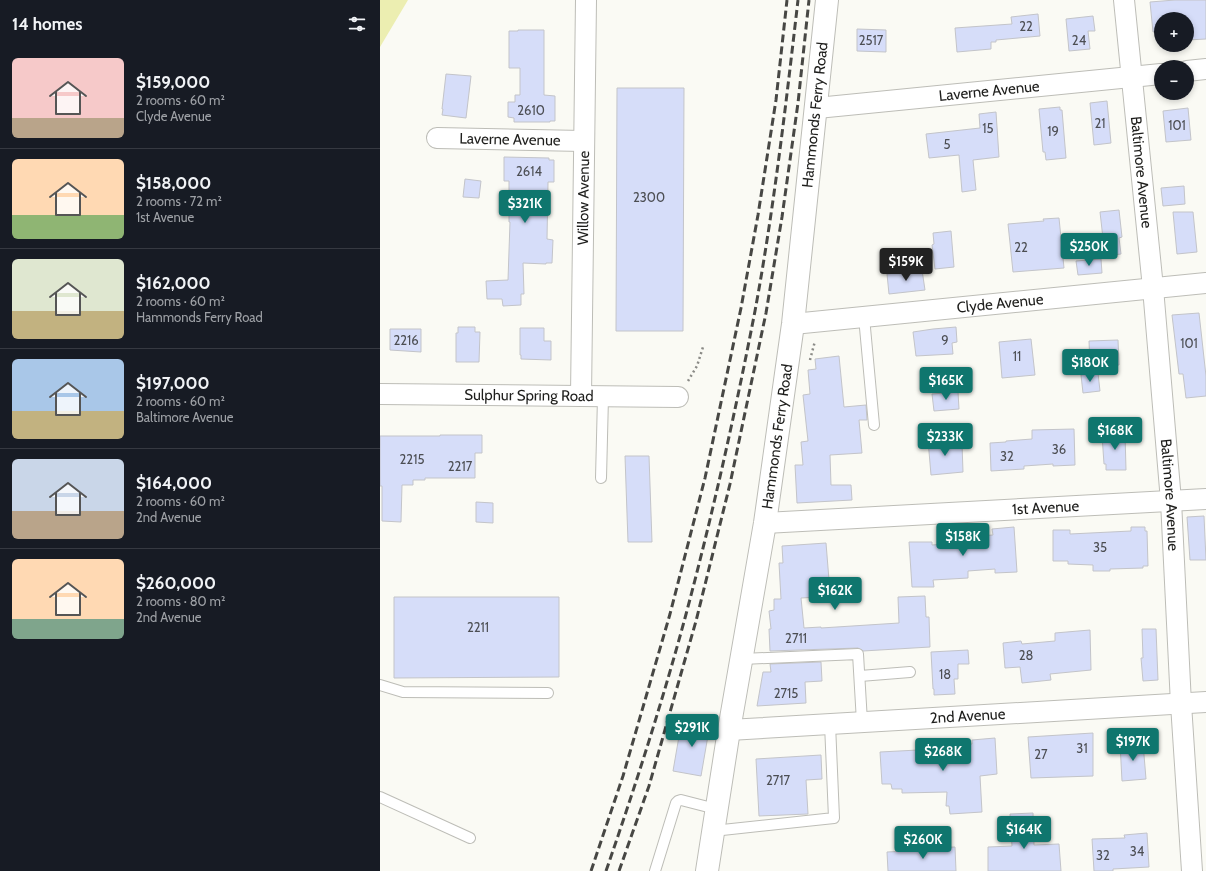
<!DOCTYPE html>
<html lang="en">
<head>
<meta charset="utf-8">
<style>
	:root { --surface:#171b24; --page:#242831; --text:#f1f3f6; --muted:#9ea1a6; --line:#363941; --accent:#0f766e }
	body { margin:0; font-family:Cabin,sans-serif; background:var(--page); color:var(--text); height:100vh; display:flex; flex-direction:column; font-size:15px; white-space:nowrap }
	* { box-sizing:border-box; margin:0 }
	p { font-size:13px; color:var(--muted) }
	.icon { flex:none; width:22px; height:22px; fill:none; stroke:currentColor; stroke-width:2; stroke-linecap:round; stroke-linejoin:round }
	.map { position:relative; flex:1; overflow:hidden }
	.side { display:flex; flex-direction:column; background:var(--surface); width:380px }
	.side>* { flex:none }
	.tools { position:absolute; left:774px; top:12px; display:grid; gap:8px }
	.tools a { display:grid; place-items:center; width:40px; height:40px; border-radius:50%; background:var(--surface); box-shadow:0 2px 6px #0003; font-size:20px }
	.price { position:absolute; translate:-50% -34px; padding:0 9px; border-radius:4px; background:var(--accent); color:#fff; font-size:13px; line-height:26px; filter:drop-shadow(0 1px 2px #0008) }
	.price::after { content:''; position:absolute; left:50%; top:24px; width:12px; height:9px; margin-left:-6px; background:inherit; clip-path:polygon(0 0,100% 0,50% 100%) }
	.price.selected { background:#222; color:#fff }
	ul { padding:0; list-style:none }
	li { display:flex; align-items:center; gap:12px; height:100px; padding:0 12px }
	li+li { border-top:1px solid var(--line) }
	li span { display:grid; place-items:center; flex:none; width:112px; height:80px; border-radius:6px; color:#555 }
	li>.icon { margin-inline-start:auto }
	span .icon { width:48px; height:48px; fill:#fffc; stroke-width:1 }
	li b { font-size:17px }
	h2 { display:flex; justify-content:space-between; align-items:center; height:48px; padding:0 12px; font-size:17px }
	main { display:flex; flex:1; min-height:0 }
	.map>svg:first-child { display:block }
	.green { fill:#eceeb1 }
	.building { fill:#d6ddf9; stroke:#c3c4c9 }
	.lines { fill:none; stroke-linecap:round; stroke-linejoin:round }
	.service-casing { stroke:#bdbdb7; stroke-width:12 }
	.minor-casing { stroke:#bdbdb7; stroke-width:22 }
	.tertiary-casing { stroke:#bdbdb7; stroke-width:24 }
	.path { stroke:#8a8a86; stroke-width:2.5; stroke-dasharray:2 3; stroke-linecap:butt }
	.service { stroke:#fff; stroke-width:10 }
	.minor { stroke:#fff; stroke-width:20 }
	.tertiary { stroke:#fff; stroke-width:22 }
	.rail { stroke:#474744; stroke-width:3; stroke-dasharray:8 4; stroke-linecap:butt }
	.labels { text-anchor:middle; stroke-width:3.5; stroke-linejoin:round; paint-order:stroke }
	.number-label { font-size:13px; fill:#4c4e53 }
	.street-label { font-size:15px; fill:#1e1e1c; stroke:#fafaf4 }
</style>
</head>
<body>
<main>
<section class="side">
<h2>14 homes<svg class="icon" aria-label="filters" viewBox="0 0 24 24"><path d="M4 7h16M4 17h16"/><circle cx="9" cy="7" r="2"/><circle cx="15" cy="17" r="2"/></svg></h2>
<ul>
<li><span style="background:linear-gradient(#f6c9c9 75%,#b9a48a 0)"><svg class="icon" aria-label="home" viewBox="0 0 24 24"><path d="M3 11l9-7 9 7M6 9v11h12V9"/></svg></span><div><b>$159,000</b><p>2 rooms · 60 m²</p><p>Clyde Avenue</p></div></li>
<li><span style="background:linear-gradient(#ffd9b3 70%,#8fb573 0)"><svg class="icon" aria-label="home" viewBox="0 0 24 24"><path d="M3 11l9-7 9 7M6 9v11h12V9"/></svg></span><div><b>$158,000</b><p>2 rooms · 72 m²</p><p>1st Avenue</p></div></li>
<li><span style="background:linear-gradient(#dfe7d0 65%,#c2b280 0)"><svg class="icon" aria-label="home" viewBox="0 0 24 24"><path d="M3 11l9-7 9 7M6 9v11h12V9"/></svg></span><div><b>$162,000</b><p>2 rooms · 60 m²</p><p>Hammonds Ferry Road</p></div></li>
<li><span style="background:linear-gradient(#a9c7e8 65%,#c2b280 0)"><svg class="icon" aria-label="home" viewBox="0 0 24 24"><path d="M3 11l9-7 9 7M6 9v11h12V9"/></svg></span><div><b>$197,000</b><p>2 rooms · 60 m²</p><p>Baltimore Avenue</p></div></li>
<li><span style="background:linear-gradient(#c9d6e8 65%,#b9a48a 0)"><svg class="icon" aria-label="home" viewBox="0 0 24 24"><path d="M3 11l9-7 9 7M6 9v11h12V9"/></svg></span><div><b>$164,000</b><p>2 rooms · 60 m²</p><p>2nd Avenue</p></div></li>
<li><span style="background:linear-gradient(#ffd9b3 75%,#7fa58c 0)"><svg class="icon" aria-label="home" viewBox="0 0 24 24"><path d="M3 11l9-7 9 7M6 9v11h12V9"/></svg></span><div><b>$260,000</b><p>2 rooms · 80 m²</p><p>2nd Avenue</p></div></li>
</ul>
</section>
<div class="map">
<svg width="826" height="871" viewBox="0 0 826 871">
	<rect width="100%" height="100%" fill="#fafaf4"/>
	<path class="green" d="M0 0H28L0 47Z"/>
	<g class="building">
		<path d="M795 0H826V39L807 40V19H781V37L778 38V31L773 32 770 2Z"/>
		<path d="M658 14 660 36 616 40V42H611V49L577 52 575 28 632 24 631 17Z"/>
		<path d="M713 16 715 31H708L710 49 689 51 686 19Z"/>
		<path d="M477 29 506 30V52L477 51Z"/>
		<path d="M138 30H164V95L175 96V121H170V122H134V118L128 117V102H135V95H140V68H129V31H138Z"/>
		<path d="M66 74 91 76 86 118 62 115 63 109H62Z"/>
		<path d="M237 88H304L303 331H236Z"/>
		<path d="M727 101 731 143 714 145 710 103Z"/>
		<path d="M680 107V110H682L686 158 666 160 665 152H663L659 109Z"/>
		<path d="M808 108 811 140 786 142 783 111Z"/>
		<path d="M616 112 619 157 593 160 596 190 582 192 579 155 549 158 546 134 600 128 599 114Z"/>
		<path d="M124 157 169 158V160H174V182H168V183L167 239 173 240 172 263H166V264L143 263 144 294H141V305L123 306 122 299H107L106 281 128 280 130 222H129V181H124Z"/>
		<path d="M85 179 101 181 99 198 83 197Z"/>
		<path d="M804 186 805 204 783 206 781 188Z"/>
		<path d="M739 210 742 237 739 238 741 254 725 256 720 212Z"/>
		<path d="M793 212H813L817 252 797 254Z"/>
		<path d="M679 218 684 268 633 272 628 224 664 221 663 219Z"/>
		<path d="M571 231 574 267 555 269 552 245 554 244 553 233Z"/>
		<path d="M721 259 722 273 698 275 696 261Z"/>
		<path d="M542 270 545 290 509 294 507 274Z"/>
		<path d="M819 313 826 376V396L806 398 803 374H799L792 315Z"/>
		<path d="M78 327H95V332H100L99 362H76V333H78Z"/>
		<path d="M576 327 577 342 572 343 573 354 536 356 533 332 553 329Z"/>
		<path d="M140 328H164V341H171V360L141 359V355H140Z"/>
		<path d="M10 329H41V352L10 350Z"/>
		<path d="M651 339 655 375 622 378 619 342Z"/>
		<path d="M738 340 739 365 710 366 709 341Z"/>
		<path d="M459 356 464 407 486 405 487 420H479L482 453 450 455 451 485H471L472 500 417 503 415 465H423L421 442 428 441 423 395 430 394 428 370 436 369 435 359Z"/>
		<path d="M718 373 720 391 703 393 701 375Z"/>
		<path d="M578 392 579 409 554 411 552 394Z"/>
		<path d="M694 429 695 465 673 466V464L644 466V469L611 471 610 443 626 442V441L652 439V430Z"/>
		<path d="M745 433 746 470H726V464H724L722 435H724V434Z"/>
		<path d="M60 435H102V453H95V478H45V480H33V485H22L21 522 2 521V486H0V436H60Z"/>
		<path d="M566 439 567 445 582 444 583 472 551 475 548 440Z"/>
		<path d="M245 456H269L272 542H248Z"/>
		<path d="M96 502 113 503V523L96 522Z"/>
		<path d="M824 516 826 560H810L807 517Z"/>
		<path d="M634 527 637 572 615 573V569L588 571V578L553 580 554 587H532L529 542H552V545L582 543 581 537 613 535 612 529Z"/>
		<path d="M751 527H765V531H767L768 566H763V568L730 569V571H713V565L688 564V561H673V530H690V534L751 531Z"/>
		<path d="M446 543 449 580H453L454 596 421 598 424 628 441 627V628L519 623 518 597 545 596 546 617H549L550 647 483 651 478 648 390 651 389 629H391L389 611 394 610V599H401L399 563H403L402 546Z"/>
		<path d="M14 597H179V677L14 678Z"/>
		<path d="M762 629H776L778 680 763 681 761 658H763Z"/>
		<path d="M710 630 711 670 670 674 671 680 642 683 640 667 625 668 623 643 641 641 642 644 675 641V633Z"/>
		<path d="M588 650 589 664H578V679H574L575 694 554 695V689H553L551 652Z"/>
		<path d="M441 662 442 681 425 682 426 703 377 706 383 672H391L390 664Z"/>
		<path d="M302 719 330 724 321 776 293 771Z"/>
		<path d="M713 733V776L651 778 648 737Z"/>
		<path d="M615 738 617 774 600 776 602 812 570 814 569 806H566L567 792 522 793V789H512L511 784H502L500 752 557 749V745L592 744V740Z"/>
		<path d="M756 742V744L763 743 766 779 742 781 740 743Z"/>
		<path d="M441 755 442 779 426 780 428 814 379 816 376 759Z"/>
		<path d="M653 813 654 845 679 844 681 871H608V847L632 846 630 814Z"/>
		<path d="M767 833 769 867 733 869V871H714L712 839 745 838 744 835Z"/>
		<path d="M575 847 576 871H508L507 852 549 850V848Z"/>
	</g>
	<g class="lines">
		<defs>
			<g id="service">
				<path d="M484 317 494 425"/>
				<path d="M221 478 223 397"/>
				<path d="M362 659 478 654 482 722"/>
				<path d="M480 676 530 672"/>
				<path d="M0 685 23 692 168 693"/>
				<path d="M0 797 90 838"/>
				<path d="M333 831 454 818 450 724"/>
				<path d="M275 871 296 803 298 801 301 800 336 809"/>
			</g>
			<g id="minor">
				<path id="s1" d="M744 0 773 288 791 501 801 704 812 871"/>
				<path d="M807 71 826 69"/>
				<path id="s2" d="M437 108 781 74"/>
				<path id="s3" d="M57 138 203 141"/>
				<path id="s4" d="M413 324 826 283"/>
				<path id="s5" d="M0 394 298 397"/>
				<path id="s6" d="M201 396 206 0"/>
				<path id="s7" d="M385 523 826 499"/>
				<path id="s8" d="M349 730 826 702"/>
			</g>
			<g id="tertiary">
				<path id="s9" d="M327 871 349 730 385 523 413 324 447 0"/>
			</g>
		</defs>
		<use href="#service" class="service-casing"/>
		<use href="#minor" class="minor-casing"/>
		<use href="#tertiary" class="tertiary-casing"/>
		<g class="path">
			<path d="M430 360 435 341"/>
			<path d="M308 381 317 366 323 347"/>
		</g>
		<use href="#service" class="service"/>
		<use href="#minor" class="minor"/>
		<use href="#tertiary" class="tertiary"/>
		<g class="rail">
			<path d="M211 871 243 776 290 614 325 478 361 308 378 215 396 100 407 0"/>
			<path d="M226 871C255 787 282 703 305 618 332 517 355 414 375 311 394 208 406 104 418 0"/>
			<path d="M239 871 269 786 316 621 350 484 386 313 402 217 418 103 429 0"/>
		</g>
	</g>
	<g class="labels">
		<g class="number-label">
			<text x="646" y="31">22</text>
			<text x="491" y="45">2517</text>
			<text x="699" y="45">24</text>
			<text x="151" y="115">2610</text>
			<text x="720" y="128">21</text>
			<text x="797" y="130">101</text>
			<text x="608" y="133">15</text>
			<text x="673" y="136">19</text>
			<text x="567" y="149">5</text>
			<text x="149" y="176">2614</text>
			<text x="269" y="202">2300</text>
			<text x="641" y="252">22</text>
			<text x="26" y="345">2216</text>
			<text x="565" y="345">9</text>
			<text x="809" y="348">101</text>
			<text x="637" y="361">11</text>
			<text x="679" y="454">36</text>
			<text x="627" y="461">32</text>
			<text x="32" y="464">2215</text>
			<text x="80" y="471">2217</text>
			<text x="720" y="552">35</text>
			<text x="98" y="632">2211</text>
			<text x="416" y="643">2711</text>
			<text x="646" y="660">28</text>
			<text x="565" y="679">18</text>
			<text x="406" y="698">2715</text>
			<text x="702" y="753">31</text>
			<text x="661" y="759">27</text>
			<text x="398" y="785">2717</text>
			<text x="757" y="856">34</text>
			<text x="723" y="860">32</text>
		</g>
		<g class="street-label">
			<text dy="5" stroke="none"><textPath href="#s2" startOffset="173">Laverne Avenue</textPath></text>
			<text dy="5" stroke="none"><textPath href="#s9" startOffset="764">Hammonds Ferry Road</textPath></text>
			<text dy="5" stroke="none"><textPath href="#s3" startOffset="73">Laverne Avenue</textPath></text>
			<text dy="5" stroke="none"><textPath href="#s1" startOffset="173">Baltimore Avenue</textPath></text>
			<text dy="5" stroke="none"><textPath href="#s6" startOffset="198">Willow Avenue</textPath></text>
			<text dy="5" stroke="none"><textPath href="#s4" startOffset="208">Clyde Avenue</textPath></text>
			<text dy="5" stroke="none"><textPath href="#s5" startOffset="149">Sulphur Spring Road</textPath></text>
			<text dy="5" stroke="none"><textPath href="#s9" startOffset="440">Hammonds Ferry Road</textPath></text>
			<text dy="5" stroke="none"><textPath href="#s1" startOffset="497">Baltimore Avenue</textPath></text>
			<text dy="5" stroke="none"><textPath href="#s7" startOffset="281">1st Avenue</textPath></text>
			<text dy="5" stroke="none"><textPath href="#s8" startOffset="239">2nd Avenue</textPath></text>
		</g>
	</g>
</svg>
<div class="tools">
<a>+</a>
<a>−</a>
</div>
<b class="price" style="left:145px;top:224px">$321K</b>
<b class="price" style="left:709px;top:267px">$250K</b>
<b class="price selected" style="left:526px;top:282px">$159K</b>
<b class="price" style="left:710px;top:383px">$180K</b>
<b class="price" style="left:566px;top:401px">$165K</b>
<b class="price" style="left:735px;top:451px">$168K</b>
<b class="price" style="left:565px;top:457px">$233K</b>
<b class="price" style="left:583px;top:557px">$158K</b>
<b class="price" style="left:455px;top:611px">$162K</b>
<b class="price" style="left:312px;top:748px">$291K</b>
<b class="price" style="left:753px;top:762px">$197K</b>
<b class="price" style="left:563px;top:772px">$268K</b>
<b class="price" style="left:644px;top:850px">$164K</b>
<b class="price" style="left:543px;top:860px">$260K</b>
</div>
</main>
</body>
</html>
